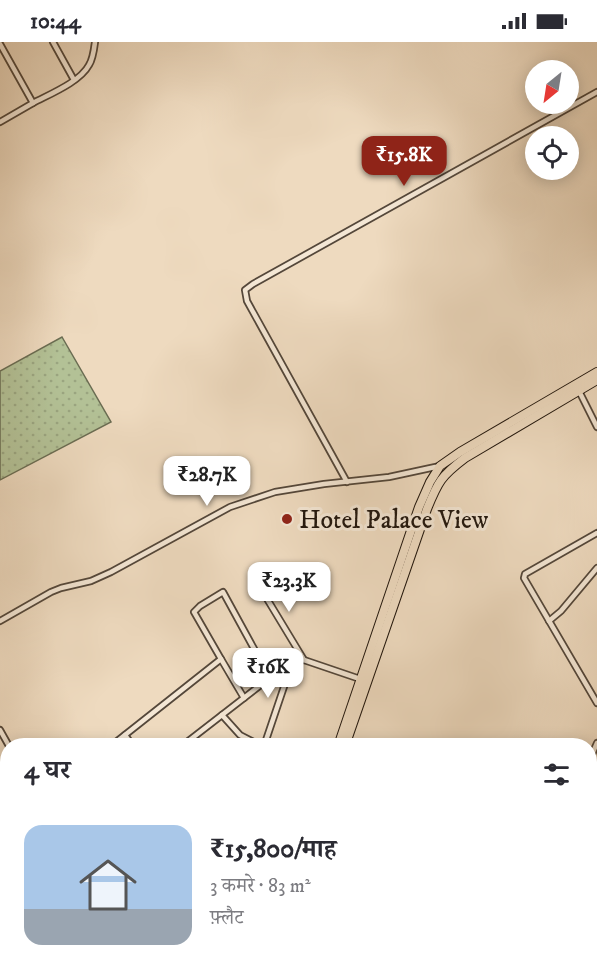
<!DOCTYPE html>
<html lang="hi">
<head>
<meta charset="utf-8">
<style>
	:root { --surface:#fff; --page:#f7f7f7; --text:#2b2b33; --muted:#7c7c81; --line:#e1e1e2; --accent:#8f2418 }
	body { margin:0; font-family:"IM FELL DW Pica","Noto Serif Devanagari",serif; background:var(--page); color:var(--text); height:100vh; display:flex; flex-direction:column; font-size:22px; white-space:nowrap }
	* { box-sizing:border-box; margin:0 }
	p { font-size:20px; color:var(--muted) }
	.icon { flex:none; width:33px; height:33px; fill:none; stroke:currentColor; stroke-width:2; stroke-linecap:round; stroke-linejoin:round }
	.map { position:relative; flex:1; overflow:hidden }
	.side { position:absolute; left:0px; top:696px; width:597px; height:234px; display:flex; flex-direction:column; background:var(--surface); border-radius:24px 24px 0 0; box-shadow:0 3px 15px #0003 }
	.side>* { flex:none }
	.needle { width:39px; rotate:210deg }
	.fabs { position:absolute; left:525px; top:18px; display:grid; gap:12px }
	.fabs a { display:grid; place-items:center; width:54px; height:54px; border-radius:50%; background:var(--surface); box-shadow:0 3px 15px #0003; font-size:30px }
	.price { position:absolute; translate:-50% -51px; padding:0 14px; border-radius:12px; background:#fff; color:#222; font-size:20px; line-height:39px; filter:drop-shadow(0 2px 3px #0008) }
	.price::after { content:''; position:absolute; left:50%; top:36px; width:18px; height:14px; margin-left:-9px; background:inherit; clip-path:polygon(0 0,100% 0,50% 100%) }
	.price.selected { background:var(--accent); color:#fff }
	ul { padding:0; list-style:none }
	li { display:flex; align-items:center; gap:18px; height:150px; padding:0 24px }
	li+li { border-top:2px solid var(--line) }
	li span { display:grid; place-items:center; flex:none; width:168px; height:120px; border-radius:18px; color:#555 }
	li>.icon { margin-inline-start:auto }
	span .icon { width:72px; height:72px; fill:#fffc; stroke-width:1 }
	li b { font-size:26px }
	h2 { display:flex; justify-content:space-between; align-items:center; height:72px; padding:0 24px; font-size:26px }
	.status { display:flex; justify-content:space-between; align-items:center; height:42px; padding:0 30px; background:var(--surface); direction:ltr }
	.status svg { height:16px; fill:currentColor }
	.map>svg:first-child { display:block }
	.park { fill:url(#park-dots); stroke:#6a6c52; stroke-width:1.5 }
	.lines { fill:none; stroke-linecap:round; stroke-linejoin:round }
	.street-casing { stroke:#54473a; stroke-width:8 }
	.secondary-casing { stroke:#21160d; stroke-width:10 }
	.primary-casing { stroke:#21160d; stroke-width:10 }
	.street { stroke:#f4e7d5; stroke-width:4.5 }
	.secondary { stroke:#f4e7d5; stroke-width:7 }
	.primary { stroke:#eedabf; stroke-width:8 }
	.poi-dot { fill:#8f2418; stroke:#f4e7d5; stroke-width:2 }
	.labels { text-anchor:middle; stroke-width:6; stroke-linejoin:round; paint-order:stroke }
	.poi-label { font-size:26px; fill:#21160d; stroke:#f4e7d5; text-anchor:start }
</style>
</head>
<body>
<div class="status"><b>10:44</b><svg viewBox="0 0 49 12"><path d="M0 12V9h3v3zM5 12V6h3v6zM10 12V3h3v9zM15 12V0h3v12zM26 1h20v11H26zM47 4h2v5h-2z"/></svg></div>
<div class="map">
<svg width="597" height="930" viewBox="0 0 597 930">
	<defs>
		<pattern id="park-dots" width="8" height="8" patternUnits="userSpaceOnUse" patternTransform="scale(1.5)"><rect width="8" height="8" fill="#b3c196"/><path d="M2 2h.1M6 6h.1" fill="none" stroke="#9aa580" stroke-width="1.8" stroke-linecap="round"/></pattern>
	</defs>
	<rect width="100%" height="100%" fill="#eedabf"/>
	<filter id="stains"><feTurbulence type="fractalNoise" baseFrequency=".00333" numOctaves="4"/><feColorMatrix values="0 0 0 0 .2 0 0 0 0 .09 0 0 0 0 .02 0 0 0 .5 -.17"/></filter>
	<radialGradient id="worn" r=".72"><stop offset=".6" stop-color="#630" stop-opacity="0"/><stop offset="1" stop-color="#630" stop-opacity=".3"/></radialGradient>
	<path class="park" d="M62 295 111 380 0 438V329Z"/>
	<g class="lines">
		<defs>
			<g id="street">
				<path d="M53 0 74 38"/>
				<path d="M0 2 33 61 0 80"/>
				<path d="M33 61C50 52 80 40 89 23 93 17 94 8 95 0"/>
				<path d="M579 349 597 385"/>
				<path d="M347 440 247 259 245 248 253 242 597 50"/>
				<path d="M597 491 525 532 524 536 597 661"/>
				<path d="M255 537 304 618"/>
				<path d="M0 579 51 550 61 546 91 539 111 530 230 465 275 450 324 442 389 435 440 424"/>
				<path d="M549 579 561 569 597 526"/>
				<path d="M221 617 194 570 200 564 223 550 270 636"/>
				<path d="M222 673 240 693 261 704"/>
				<path d="M0 688 9 704"/>
				<path d="M125 693 133 704"/>
				<path d="M111 704 221 617 244 656"/>
				<path d="M182 704 293 618H304L360 637"/>
				<path d="M264 704 293 618"/>
				<path d="M590 717 597 701"/>
				<path d="M590 724 597 729"/>
				<path d="M590 780 596 790"/>
				<path d="M0 787 8 782"/>
				<path d="M0 842 8 837"/>
				<path d="M0 850 8 860"/>
				<path d="M590 856 597 850"/>
				<path d="M590 870 597 880"/>
				<path d="M57 922 63 930"/>
				<path d="M0 924 5 930"/>
				<path d="M64 930 74 922"/>
			</g>
			<path id="secondary" d="M295 922 299 930"/>
			<g id="primary">
				<path d="M338 704 419 465 430 440 440 424 460 410 597 330"/>
				<path d="M345 704 427 467C438 440 441 434 465 416L597 338"/>
				<path d="M178 930 188 922"/>
				<path d="M188 930 198 922"/>
			</g>
		</defs>
		<use href="#street" class="street-casing"/>
		<use href="#secondary" class="secondary-casing"/>
		<use href="#primary" class="primary-casing"/>
		<use href="#street" class="street"/>
		<use href="#secondary" class="secondary"/>
		<use href="#primary" class="primary"/>
	</g>
	<circle class="poi-dot" cx="287" cy="477" r="6"/>
	<g class="labels">
		<g class="poi-label">
			<text x="299" y="486">Hotel Palace View</text>
		</g>
	</g>
	<rect width="100%" height="100%" filter="url(#stains)"/>
	<rect width="100%" height="100%" fill="url(#worn)"/>
</svg>
<div class="fabs">
<a><svg class="needle" viewBox="-14 -14 28 28"><path d="M0-13l5 13h-10z" fill="#e53935"/><path d="M0 13l5-13h-10z" fill="#7c7c81"/></svg></a>
<a><svg class="icon" aria-label="locate" viewBox="0 0 24 24"><circle cx="12" cy="12" r="6"/><path d="M12 2v4M12 18v4M2 12h4M18 12h4"/></svg></a>
</div>
<b class="price selected" style="left:404px;top:145px">₹15.8K</b>
<b class="price" style="left:207px;top:465px">₹28.7K</b>
<b class="price" style="left:289px;top:571px">₹23.3K</b>
<b class="price" style="left:268px;top:657px">₹16K</b>
<section class="side">
<h2>4 घर<svg class="icon" aria-label="filters" viewBox="0 0 24 24"><path d="M4 7h16M4 17h16"/><circle cx="9" cy="7" r="2"/><circle cx="15" cy="17" r="2"/></svg></h2>
<ul>
<li><span style="background:linear-gradient(#a9c7e8 70%,#9aa5b1 0)"><svg class="icon" aria-label="home" viewBox="0 0 24 24"><path d="M3 11l9-7 9 7M6 9v11h12V9"/></svg></span><div><b>₹15,800/माह</b><p>3 कमरे · 83 m²</p><p>फ़्लैट</p></div></li>
</ul>
</section>
</div>
</body>
</html>
